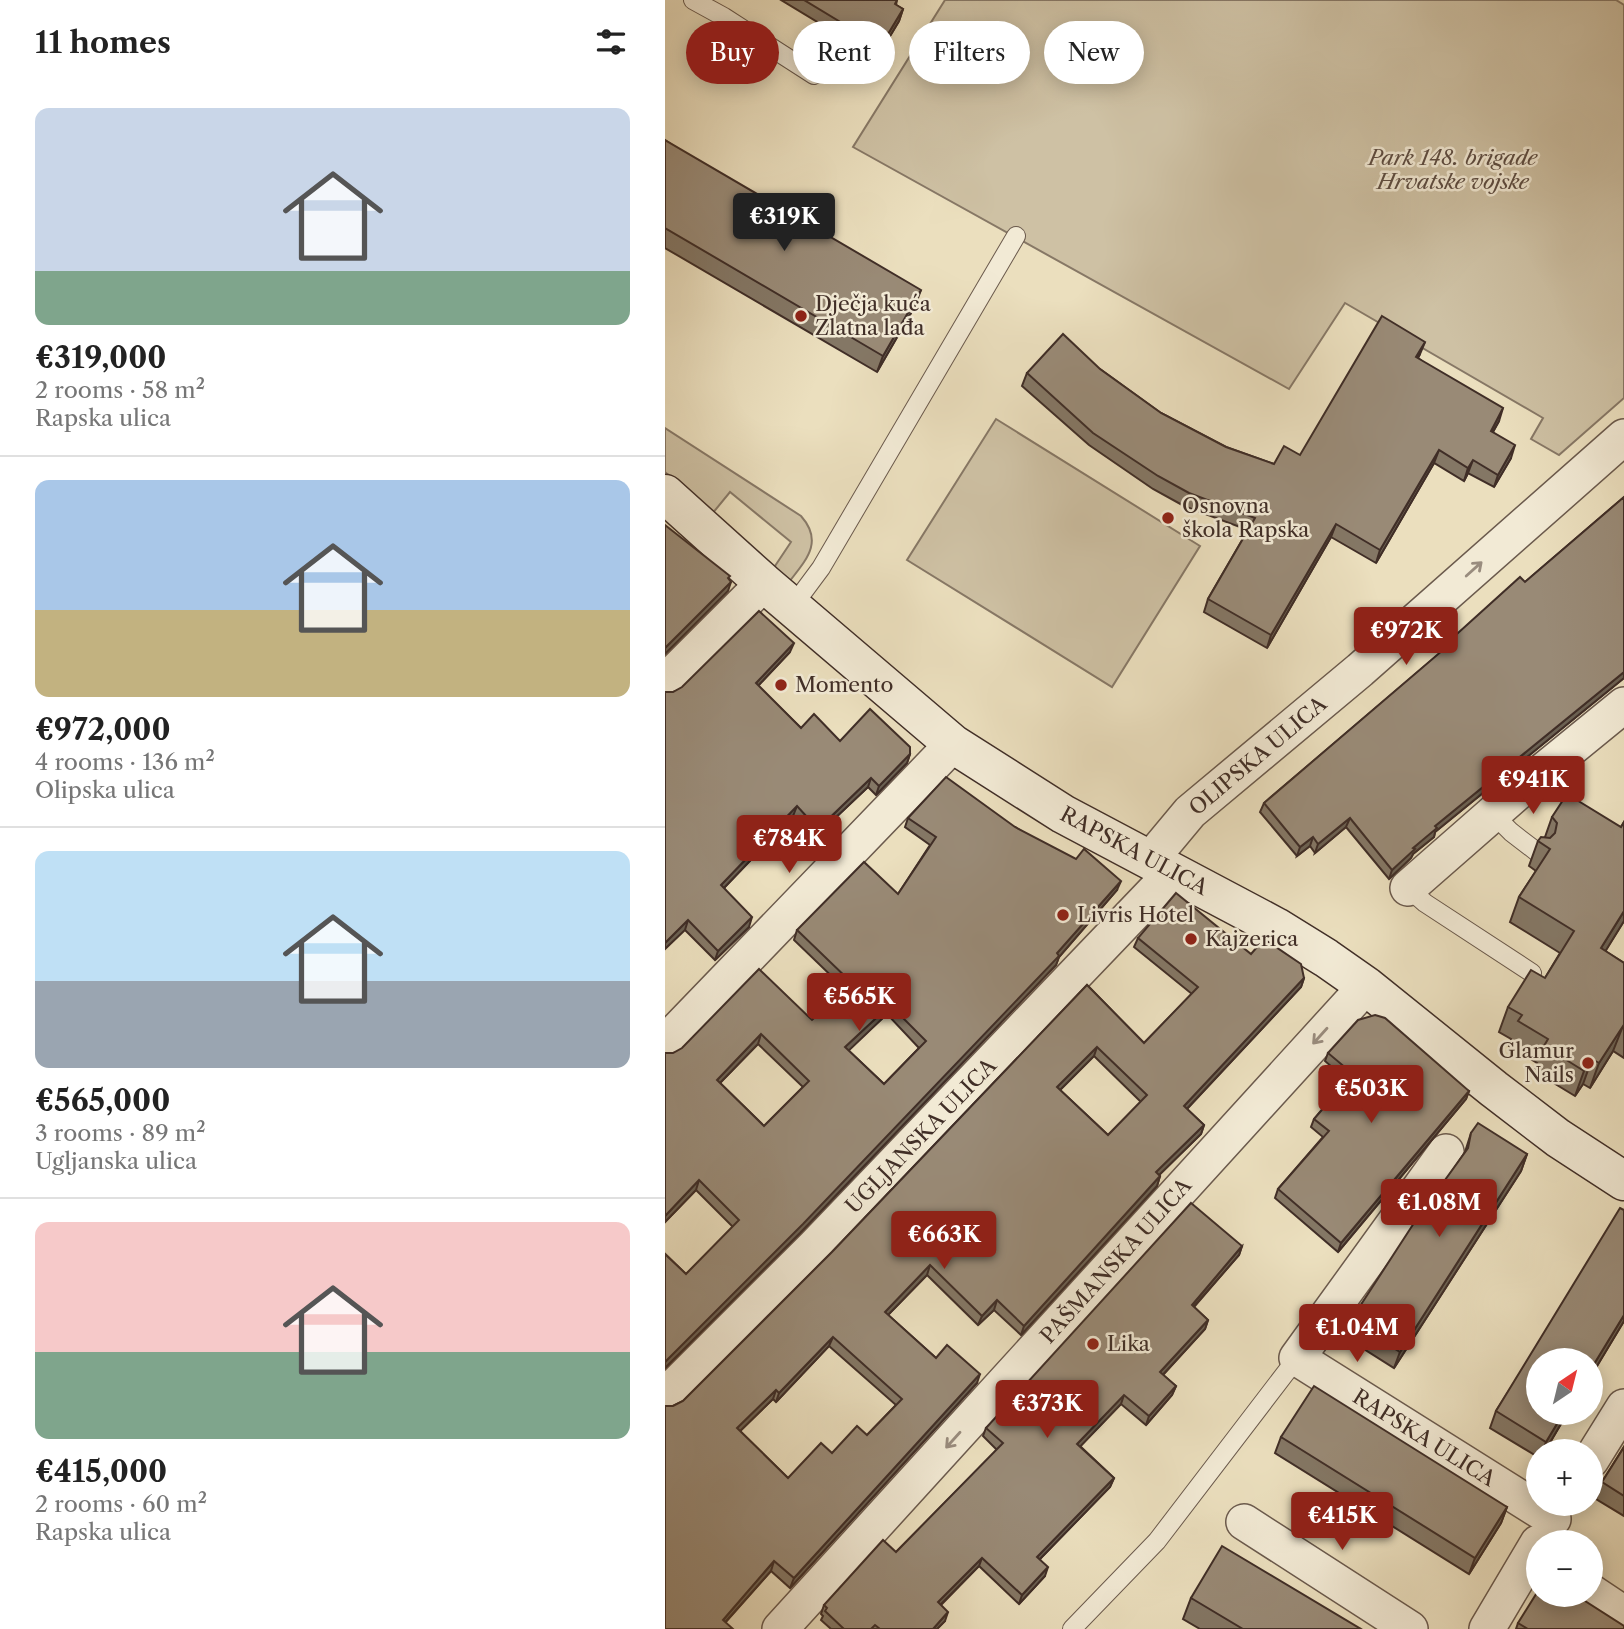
<!DOCTYPE html>
<html lang="en">
<head>
<meta charset="utf-8">
<style>
	:root { --surface:#fff; --page:#f6f6f6; --text:#222; --muted:#767676; --line:#e0e0e0; --accent:#8f2418 }
	body { margin:0; font-family:"Libre Caslon Text",serif; background:var(--page); color:var(--text); height:100vh; display:flex; flex-direction:column; font-size:26px; white-space:nowrap }
	* { box-sizing:border-box; margin:0 }
	p { font-size:23px; color:var(--muted) }
	.icon { flex:none; width:38px; height:38px; fill:none; stroke:currentColor; stroke-width:2; stroke-linecap:round; stroke-linejoin:round }
	.map { position:relative; flex:1; overflow:hidden }
	.sheet { display:flex; flex-direction:column; background:var(--surface); width:665px }
	.sheet>* { flex:none }
	.hud { position:absolute; left:21px; top:21px; width:665px; height:63px; display:flex; gap:14px }
	.needle { width:46px; rotate:35deg }
	.fabs { position:absolute; left:861px; top:1348px; display:grid; gap:14px }
	.fabs a { display:grid; place-items:center; width:77px; height:77px; border-radius:50%; background:var(--surface); box-shadow:0 4px 18px #0003; font-size:35px }
	.price { position:absolute; translate:-50% -60px; padding:0 16px; border-radius:7px; background:var(--accent); color:#fff; font-size:23px; line-height:46px; filter:drop-shadow(0 2px 4px #0008) }
	.price::after { content:''; position:absolute; left:50%; top:42px; width:21px; height:16px; margin-left:-10px; background:inherit; clip-path:polygon(0 0,100% 0,50% 100%) }
	.price.current { background:#222; color:#fff }
	ul { padding:0; list-style:none }
	li { display:grid; align-content:center; gap:14px; height:371px; padding:0 35px }
	li+li { border-top:2px solid var(--line) }
	li span { display:grid; place-items:center; height:217px; border-radius:14px; color:#555 }
	li>.icon { margin-inline-start:auto }
	span .icon { width:126px; height:126px; fill:#fffc; stroke-width:1 }
	li b { font-size:30px }
	h2 { display:flex; justify-content:space-between; align-items:center; height:84px; padding:0 35px; font-size:30px }
	.pill { padding:0 24px; border-radius:32px; background:var(--surface); box-shadow:0 4px 18px #0003; font-size:24px; line-height:63px }
	.pill.current { background:var(--accent); color:#fff }
	main { display:flex; flex:1; min-height:0 }
	.map>svg:first-child { display:block }
	.green { fill:#cec1a4; stroke:#877866; stroke-width:2 }
	.lines { fill:none; stroke-linecap:round; stroke-linejoin:round }
	.lane-casing { stroke:#6b5a4d; stroke-width:20 }
	.street-casing { stroke:#6b5a4d; stroke-width:38 }
	.secondary-casing { stroke:#402e27; stroke-width:41 }
	.lane { stroke:#f2ead5; stroke-width:18 }
	.street { stroke:#f2ead5; stroke-width:35 }
	.secondary { stroke:#f2ead5; stroke-width:38 }
	.wall { fill:#847765; stroke:#402e27; stroke-width:2; fill-rule:evenodd }
	.shaded-wall { fill:#6b6153; stroke:#402e27; stroke-width:2 }
	.building { fill:#998a76; stroke:#402e27; stroke-width:2; fill-rule:evenodd }
	.oneway { stroke:#998c7e }
	.poi-dot { fill:#8f2418; stroke:#f2ead5; stroke-width:2.5 }
	.labels { text-anchor:middle; stroke-width:5; stroke-linejoin:round; paint-order:stroke }
	.park-label { font-size:21px; font-style:italic; fill:#5c4b40; stroke:#f2ead5 }
	.poi-label { font-size:21px; fill:#402e27; stroke:#f2ead5; text-anchor:start }
	.street-label { font-size:21px; fill:#402e27; stroke:#f2ead5 }
</style>
</head>
<body>
<main>
<section class="sheet">
<h2>11 homes<svg class="icon" aria-label="filters" viewBox="0 0 24 24"><path d="M4 7h16M4 17h16"/><circle cx="9" cy="7" r="2"/><circle cx="15" cy="17" r="2"/></svg></h2>
<ul>
<li><span style="background:linear-gradient(#c9d6e8 75%,#7fa58c 0)"><svg class="icon" aria-label="home" viewBox="0 0 24 24"><path d="M3 11l9-7 9 7M6 9v11h12V9"/></svg></span><div><b>€319,000</b><p>2 rooms · 58 m²</p><p>Rapska ulica</p></div></li>
<li><span style="background:linear-gradient(#a9c7e8 60%,#c2b280 0)"><svg class="icon" aria-label="home" viewBox="0 0 24 24"><path d="M3 11l9-7 9 7M6 9v11h12V9"/></svg></span><div><b>€972,000</b><p>4 rooms · 136 m²</p><p>Olipska ulica</p></div></li>
<li><span style="background:linear-gradient(#bfe0f5 60%,#9aa5b1 0)"><svg class="icon" aria-label="home" viewBox="0 0 24 24"><path d="M3 11l9-7 9 7M6 9v11h12V9"/></svg></span><div><b>€565,000</b><p>3 rooms · 89 m²</p><p>Ugljanska ulica</p></div></li>
<li><span style="background:linear-gradient(#f6c9c9 60%,#7fa58c 0)"><svg class="icon" aria-label="home" viewBox="0 0 24 24"><path d="M3 11l9-7 9 7M6 9v11h12V9"/></svg></span><div><b>€415,000</b><p>2 rooms · 60 m²</p><p>Rapska ulica</p></div></li>
</ul>
</section>
<div class="map">
<svg width="959" height="1629" viewBox="0 0 959 1629">
	<rect width="100%" height="100%" fill="#ebdfbe"/>
	<filter id="stains"><feTurbulence type="fractalNoise" baseFrequency=".00286" numOctaves="4"/><feColorMatrix values="0 0 0 0 .2 0 0 0 0 .09 0 0 0 0 .02 0 0 0 .5 -.17"/></filter>
	<radialGradient id="worn" r=".72"><stop offset=".6" stop-color="#630" stop-opacity="0"/><stop offset="1" stop-color="#630" stop-opacity=".3"/></radialGradient>
	<g class="green">
		<path d="M280 0H951L959 5V398L894 455 866 439 878 418 680 303 624 389 188 147Z"/>
		<path d="M331 419 535 546 447 687 242 560Z"/>
		<path d="M0 428 136 516C159 542 141 560 124 582L108 569 126 542 65 492 47 514 0 472Z"/>
	</g>
	<g class="lines">
		<defs>
			<g id="lane">
				<path d="M28 0 59 17 149 75"/>
				<path d="M127 607 156 568 351 236"/>
				<path d="M828 814 846 832 872 852"/>
				<path d="M743 888 760 903 867 973"/>
				<path d="M407 1629 492 1541 632 1358"/>
			</g>
			<g id="street">
				<path d="M0 682 99 583"/>
				<path d="M485 860 525 812 695 670 959 437"/>
				<path d="M743 888 856 789 959 705"/>
				<path d="M0 1043 288 744"/>
				<path d="M781 1152 632 1358 888 1519"/>
				<path d="M0 1396 149 1247 508 872"/>
				<path d="M926 1460 959 1407"/>
				<path d="M579 1522 745 1629"/>
				<path d="M926 1592 959 1614"/>
				<path d="M115 1629 701 986"/>
				<path d="M822 1629 873 1543"/>
			</g>
			<path id="secondary" d="M0 494 99 583 288 744 398 814 611 927 661 958 701 986 829 1089 893 1138 959 1181"/>
		</defs>
		<use href="#lane" class="lane-casing"/>
		<use href="#street" class="street-casing"/>
		<use href="#secondary" class="secondary-casing"/>
		<use href="#lane" class="lane"/>
		<use href="#street" class="street"/>
		<use href="#secondary" class="secondary"/>
	</g>
	<g class="wall">
		<path d="M116 0H232L231 5 238 9 234 21 210 61 176 40 177 37Z"/>
		<path d="M0 140 250 306 212 372 0 248Z"/>
		<path d="M755 354 753 358 834 421 828 432 846 458 829 487 803 473 799 481 769 463 711 563 666 537 602 648 539 612 543 599 583 530 519 506 488 489 424 445 357 386 362 373 435 369 496 413 561 447 609 464 635 455Z"/>
		<path d="M959 497V678L770 832 769 837 748 854 746 858 724 879 681 827 650 853 645 846 632 856 595 812 599 803 781 648 783 642 860 582Z"/>
		<path d="M125 652 93 686 136 728 175 741 245 754 242 763 211 795 203 787 149 838 128 816 59 888 84 927 50 960 20 930 8 692Z"/>
		<path d="M887 817 956 827 959 822V921L940 951 959 963V1058L948 1051 925 1088 918 1084 910 1096 869 1071 872 1063 844 1046 846 1039 834 1032 843 1007 880 978 895 953 845 922 854 897 871 871 864 866 873 841 880 837Z"/>
		<path d="M243 818 350 827 452 890 394 957 391 965 135 1233 0 1368V1254L21 1274 68 1227 31 1190 0 1222V1053H8L147 1020 180 989 129 940 132 930 233 894 265 845 240 827ZM222 1014 254 1048 219 1084 183 1050ZM93 1044 138 1087 99 1126 55 1083Z"/>
		<path d="M473 938 586 954 639 978 636 987 522 1109 539 1125 536 1134 494 1175 495 1176 492 1186 356 1335 329 1310 313 1325 262 1275 223 1315 271 1358 312 1383 125 1588 106 1571 60 1623 0 1629 8 1406 18 1401 167 1252 422 985 479 1043 527 994 469 947ZM429 1056 476 1102 443 1135 395 1090ZM164 1346 231 1405 202 1435 167 1453 123 1478 75 1431 108 1399 111 1402Z"/>
		<path d="M663 1053 804 1091 801 1099 673 1252 610 1198 613 1189 658 1137 646 1127 649 1119 682 1080 660 1061Z"/>
		<path d="M806 1133 862 1154 856 1171 729 1368 680 1337 686 1320 800 1152Z"/>
		<path d="M959 1210V1321L926 1376V1360L903 1412 880 1451H873V1457L825 1428 831 1411Z"/>
		<path d="M577 1246 574 1255 529 1307 543 1320 540 1329 498 1375 511 1386 507 1395 481 1425 456 1404 415 1446 449 1478 445 1487 375 1559 380 1576 354 1604 314 1566 276 1605 280 1621 272 1629H166L156 1620 158 1616 156 1614 159 1605 231 1552 332 1450 318 1436 321 1428Z"/>
		<path d="M616 1437 842 1507 836 1523 804 1574 610 1453Z"/>
		<path d="M959 1447V1516L931 1499 937 1482Z"/>
		<path d="M526 1598 696 1629H535L518 1619Z"/>
		<path d="M853 1623 959 1629H851Z"/>
	</g>
	<g class="shaded-wall">
		<path d="M238 9 234 21 210 61 214 49Z"/>
		<path d="M256 290 250 306 212 372 218 356Z"/>
		<path d="M760 342 755 354 746 370 751 357Z"/>
		<path d="M838 408 834 421 821 444 826 431Z"/>
		<path d="M850 445 846 458 829 487 833 475Z"/>
		<path d="M774 450 769 463 711 563 715 550Z"/>
		<path d="M808 460 803 473 799 481 803 468Z"/>
		<path d="M671 524 666 537 602 648 606 635Z"/>
		<path d="M66 582 63 591 0 654V648Z"/>
		<path d="M129 643 125 652 87 692 91 683Z"/>
		<path d="M959 672V678L770 832 769 837 748 854 746 858 724 879 727 870 770 826Z"/>
		<path d="M245 754 242 763 211 795 214 786Z"/>
		<path d="M206 778 203 787 149 838 153 829Z"/>
		<path d="M132 806 128 816 53 894 56 885Z"/>
		<path d="M685 818 681 827 650 853 653 844Z"/>
		<path d="M648 837 645 846 632 856 635 847Z"/>
		<path d="M456 881 452 890 394 957 391 965 135 1233 0 1368V1362L392 953Z"/>
		<path d="M959 911V921L927 973 936 948Z"/>
		<path d="M87 917 84 927 50 960 53 951Z"/>
		<path d="M23 920 20 930 0 949V943Z"/>
		<path d="M639 978 636 987 516 1115 519 1106Z"/>
		<path d="M225 1005 222 1014 177 1057 180 1047Z"/>
		<path d="M958 1026 948 1051 925 1088 934 1063Z"/>
		<path d="M96 1034 93 1044 49 1089 52 1080Z"/>
		<path d="M432 1047 429 1056 388 1097 392 1087Z"/>
		<path d="M927 1059 918 1084 910 1096 919 1071Z"/>
		<path d="M804 1091 801 1099 673 1252 676 1243Z"/>
		<path d="M539 1125 536 1134 487 1182 491 1172Z"/>
		<path d="M862 1154 856 1171 729 1368 735 1352Z"/>
		<path d="M495 1176 492 1186 356 1335 359 1326Z"/>
		<path d="M34 1180 31 1190 0 1222V1216Z"/>
		<path d="M577 1246 574 1255 523 1313 527 1305Z"/>
		<path d="M265 1265 262 1275 217 1321 220 1312Z"/>
		<path d="M332 1300 329 1310 313 1325 317 1316Z"/>
		<path d="M959 1315V1321L926 1376V1369Z"/>
		<path d="M543 1320 540 1329 492 1381 495 1372Z"/>
		<path d="M168 1337 164 1346 111 1402 114 1393Z"/>
		<path d="M315 1374 312 1383 125 1588 129 1578Z"/>
		<path d="M511 1386 507 1395 481 1425 484 1416Z"/>
		<path d="M111 1390 108 1399 69 1437 72 1428Z"/>
		<path d="M459 1395 456 1404 409 1453 412 1444Z"/>
		<path d="M899 1412H903L880 1451H878L881 1442Z"/>
		<path d="M449 1478 445 1487 369 1565 372 1557Z"/>
		<path d="M842 1507 836 1523 804 1574 810 1558Z"/>
		<path d="M317 1558 314 1566 269 1611 273 1602Z"/>
		<path d="M109 1561 106 1571 54 1629 58 1620Z"/>
		<path d="M383 1567 380 1576 354 1604 357 1595Z"/>
		<path d="M283 1612 280 1621 272 1629H268Z"/>
	</g>
	<g class="building">
		<path d="M139 0H232L230 4 238 9 214 49 180 29 182 26Z"/>
		<path d="M0 140 256 290 218 356 0 228Z"/>
		<path d="M717 316 760 342 751 357 838 408 826 431 850 445 833 475 808 460 803 468 774 450 715 550 671 524 606 635 543 599 590 518 524 493 493 476 428 433 362 373 398 334 435 369 496 413 561 447 609 464 619 446 635 455Z"/>
		<path d="M959 497V672L770 826 772 828 748 848 750 849 727 870 685 818 653 844 648 837 635 847 599 803 785 644 783 642 855 577 860 582Z"/>
		<path d="M0 525 65 576 63 578 66 582 0 648Z"/>
		<path d="M94 611 129 643 91 683 136 728 149 714 175 741 205 709 245 747V754L214 786 206 778 153 829 132 806 56 885 87 917 53 951 23 920 0 943V692H8L17 687Z"/>
		<path d="M281 777 350 827 411 859 419 849 456 881 392 953 394 956 138 1224 0 1362V1254L21 1274 74 1220 34 1180 0 1216V1053H8L17 1048 94 969 147 1020 187 983 132 930 199 862 233 894 271 837 243 818ZM225 1005 261 1041 219 1084 180 1047ZM96 1034 144 1081 99 1126 52 1080Z"/>
		<path d="M902 794 956 827 959 822V911L936 948 959 963V1027L958 1026 934 1063 927 1059 919 1071 879 1046 883 1039 853 1021 857 1015 843 1007 866 970 880 978 909 931 854 897 885 849 873 841 876 837 885 838 890 833 892 823 887 817Z"/>
		<path d="M511 893 586 954 599 939 636 964 639 978 519 1106 539 1125 491 1172 495 1176 359 1326 332 1300 317 1316 265 1265 220 1312 271 1358 282 1345 315 1374 129 1578 109 1561 58 1620 68 1629H0V1406H8L18 1401 167 1252 422 985 479 1043 533 987 473 938ZM432 1047 482 1095 443 1135 392 1087ZM168 1337 237 1399 202 1435 192 1426 167 1453 156 1443 123 1478 72 1428 111 1390 114 1393Z"/>
		<path d="M710 1015 720 1018 804 1091 676 1243 613 1189 664 1131 649 1119 688 1074 663 1053 693 1020Z"/>
		<path d="M813 1123 862 1154 735 1352 686 1320 749 1223 803 1148 806 1133Z"/>
		<path d="M526 1203 577 1246 527 1305 543 1320 495 1372 511 1386 484 1416 459 1395 412 1444 449 1478 372 1557 383 1567 357 1595 317 1558 273 1602 283 1612 268 1629H215L210 1625 206 1629H179L160 1611 162 1608 159 1605 218 1540 231 1552 338 1443 321 1428Z"/>
		<path d="M955 1208 959 1210V1315L926 1369V1360H873V1412H899L881 1442 831 1411Z"/>
		<path d="M649 1386 842 1507 810 1558 616 1437Z"/>
		<path d="M959 1447V1496L937 1482Z"/>
		<path d="M557 1546 696 1629H578L526 1598Z"/>
		<path d="M873 1591V1594H909L959 1626V1629H863L853 1623Z"/>
	</g>
	<defs><path id="oneway-shaft" d="M-6 0H5M1.5-3L5.5 0L1.5 3" fill="none" stroke-width="1.6" stroke-linecap="round" stroke-linejoin="round" transform="scale(1.75)"/></defs>
	<g class="oneway">
		<use href="#oneway-shaft" transform="translate(809 569) rotate(-42)"/>
		<use href="#oneway-shaft" transform="translate(655 1036) rotate(132)"/>
		<use href="#oneway-shaft" transform="translate(288 1440) rotate(132)"/>
	</g>
	<g class="poi-dot">
		<circle cx="136" cy="316" r="7"/>
		<circle cx="503" cy="518" r="7"/>
		<circle cx="116" cy="685" r="7"/>
		<circle cx="398" cy="915" r="7"/>
		<circle cx="526" cy="939" r="7"/>
		<circle cx="923" cy="1063" r="7"/>
		<circle cx="428" cy="1344" r="7"/>
	</g>
	<g class="labels">
		<g class="park-label">
			<text x="788" y="165">Park 148. brigade<tspan x="788" dy="24">Hrvatske vojske</tspan></text>
		</g>
		<g class="poi-label">
			<text x="150" y="311">Dječja kuća<tspan x="150" dy="24">Zlatna lađa</tspan></text>
			<text x="517" y="513">Osnovna<tspan x="517" dy="24">škola Rapska</tspan></text>
			<text x="130" y="692">Momento</text>
			<text x="412" y="922">Livris Hotel</text>
			<text x="540" y="946">Kajzerica</text>
			<text x="909" y="1058" text-anchor="end">Glamur<tspan x="909" dy="24">Nails</tspan></text>
			<text x="442" y="1351">Lika</text>
		</g>
		<g class="street-label">
			<text transform="translate(593 756) rotate(-40)" y="7">OLIPSKA ULICA</text>
			<text transform="translate(469 851) rotate(28)" y="7">RAPSKA ULICA</text>
			<text transform="translate(256 1136) rotate(-46)" y="7">UGLJANSKA ULICA</text>
			<text transform="translate(451 1261) rotate(-48)" y="7">PAŠMANSKA ULICA</text>
			<text transform="translate(759 1438) rotate(32)" y="7">RAPSKA ULICA</text>
		</g>
	</g>
	<rect width="100%" height="100%" filter="url(#stains)"/>
	<rect width="100%" height="100%" fill="url(#worn)"/>
</svg>
<div class="fabs">
<a><svg class="needle" viewBox="-14 -14 28 28"><path d="M0-13l5 13h-10z" fill="#e53935"/><path d="M0 13l5-13h-10z" fill="#767676"/></svg></a>
<a>+</a>
<a>−</a>
</div>
<b class="price current" style="left:119px;top:253px">€319K</b>
<b class="price" style="left:741px;top:667px">€972K</b>
<b class="price" style="left:868px;top:816px">€941K</b>
<b class="price" style="left:124px;top:875px">€784K</b>
<b class="price" style="left:194px;top:1033px">€565K</b>
<b class="price" style="left:706px;top:1125px">€503K</b>
<b class="price" style="left:774px;top:1239px">€1.08M</b>
<b class="price" style="left:279px;top:1271px">€663K</b>
<b class="price" style="left:692px;top:1364px">€1.04M</b>
<b class="price" style="left:382px;top:1440px">€373K</b>
<b class="price" style="left:677px;top:1552px">€415K</b>
<div class="hud">
<a class="pill current">Buy</a>
<a class="pill">Rent</a>
<a class="pill">Filters</a>
<a class="pill">New</a>
</div>
</div>
</main>
</body>
</html>
